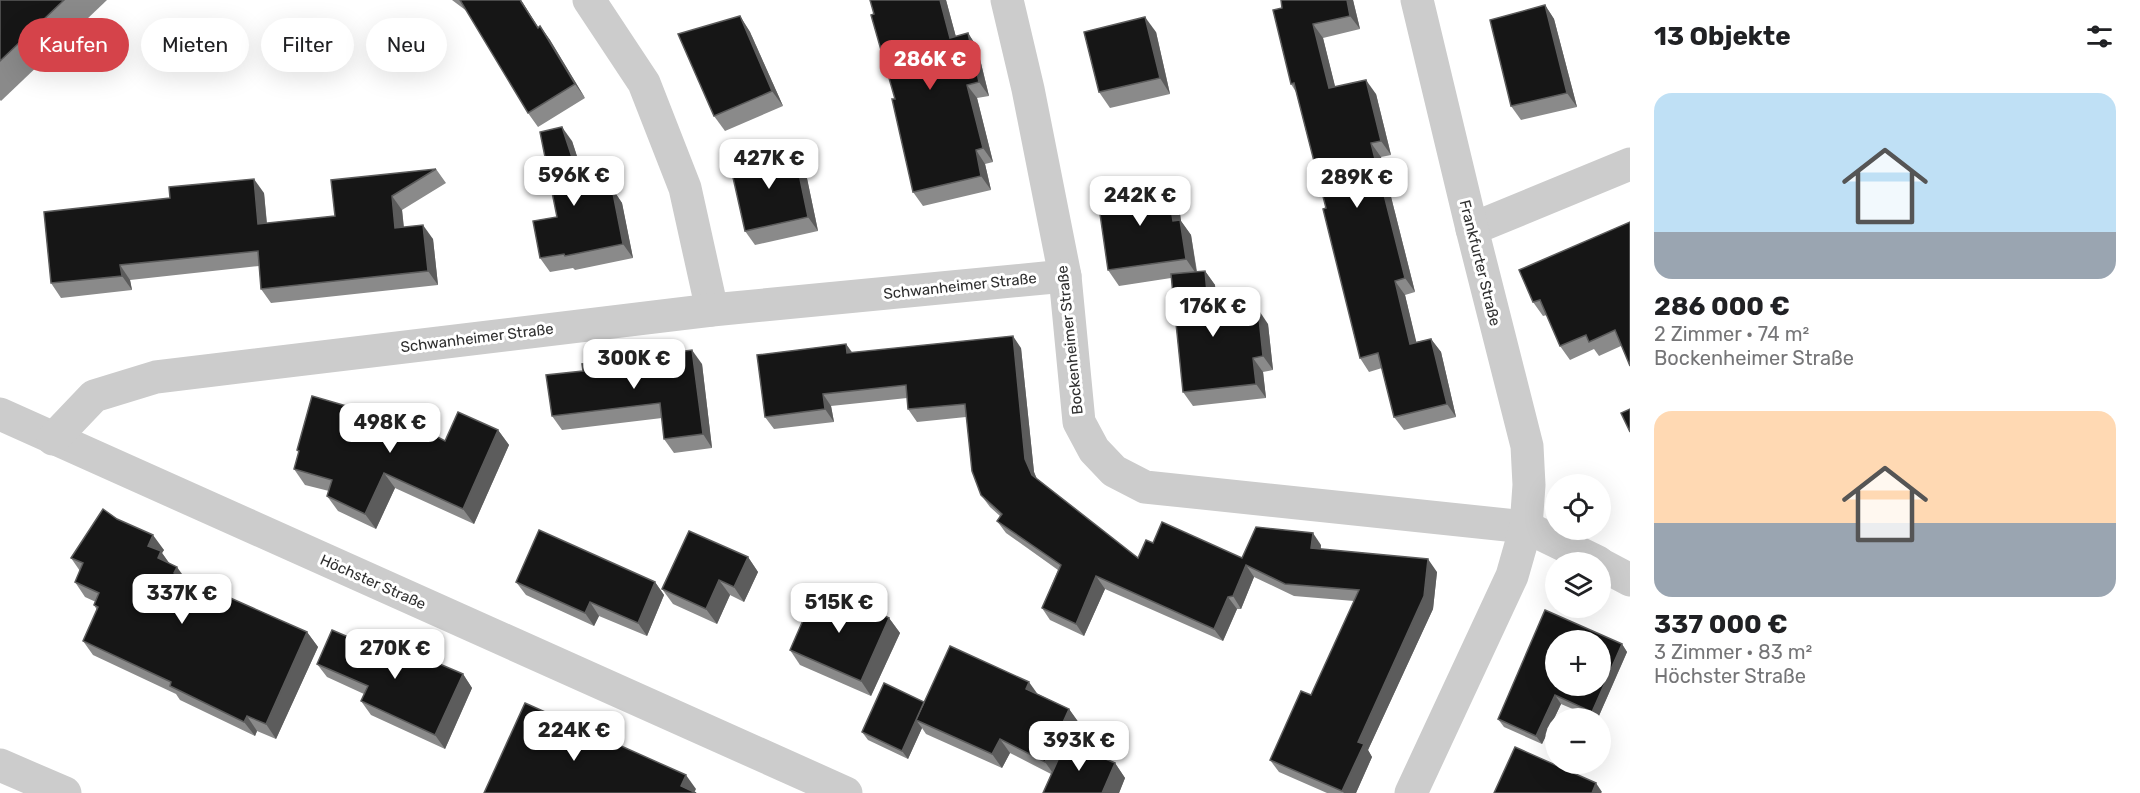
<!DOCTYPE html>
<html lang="de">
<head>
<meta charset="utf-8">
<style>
	:root { --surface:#fff; --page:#f2f2f2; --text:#202124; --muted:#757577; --accent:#d5434a }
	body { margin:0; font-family:Rubik,sans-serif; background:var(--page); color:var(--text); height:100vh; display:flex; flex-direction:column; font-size:22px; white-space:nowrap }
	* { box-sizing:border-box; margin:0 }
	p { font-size:20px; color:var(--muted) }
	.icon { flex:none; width:33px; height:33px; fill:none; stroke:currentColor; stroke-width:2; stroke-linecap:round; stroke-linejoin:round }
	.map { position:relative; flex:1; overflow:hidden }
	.details { display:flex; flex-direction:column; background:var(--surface); width:510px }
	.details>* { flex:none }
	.banner { position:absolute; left:18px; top:18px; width:570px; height:54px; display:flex; gap:12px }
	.buttons { position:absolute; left:1545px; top:474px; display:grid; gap:12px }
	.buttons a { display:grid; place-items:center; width:66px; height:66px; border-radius:50%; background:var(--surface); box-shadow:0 6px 24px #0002; font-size:30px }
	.price { position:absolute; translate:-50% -51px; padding:0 14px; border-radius:12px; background:#fff; color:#222; font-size:20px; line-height:39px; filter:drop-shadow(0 2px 3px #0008) }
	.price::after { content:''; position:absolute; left:50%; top:36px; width:18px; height:14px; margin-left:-9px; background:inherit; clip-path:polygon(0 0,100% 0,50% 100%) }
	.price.selected { background:var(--accent); color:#fff }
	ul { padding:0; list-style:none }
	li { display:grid; align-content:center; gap:12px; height:318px; padding:0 24px }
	li span { display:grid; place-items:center; height:186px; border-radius:18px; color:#555 }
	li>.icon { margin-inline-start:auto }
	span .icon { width:108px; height:108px; fill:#fffc; stroke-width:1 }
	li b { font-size:26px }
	h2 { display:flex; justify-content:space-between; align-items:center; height:72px; padding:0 24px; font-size:26px }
	.tag { padding:0 21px; border-radius:27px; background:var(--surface); box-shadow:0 6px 24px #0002; font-size:21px; line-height:54px }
	.tag.selected { background:var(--accent); color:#fff }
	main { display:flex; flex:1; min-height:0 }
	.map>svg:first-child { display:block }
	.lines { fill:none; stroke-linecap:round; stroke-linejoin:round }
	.minor { stroke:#ccc; stroke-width:33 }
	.tertiary { stroke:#ccc; stroke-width:33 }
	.wall { fill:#8a8a8a }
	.shaded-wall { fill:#5c5c5c }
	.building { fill:#161616; stroke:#5c5c5c; stroke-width:1.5; fill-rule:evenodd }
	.labels { text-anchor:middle; stroke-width:6; stroke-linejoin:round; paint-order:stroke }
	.street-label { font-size:15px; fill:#2f2f2f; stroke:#fff }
</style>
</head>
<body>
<main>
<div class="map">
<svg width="1630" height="793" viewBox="0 0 1630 793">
	<rect width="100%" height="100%" fill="#fff"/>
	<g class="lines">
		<g class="minor">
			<path d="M589 0 644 83 685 188 712 310"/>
			<path d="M1007 0 1028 89 1065 276 1079 422 1094 450 1114 471 1145 487 1526 527 1598 562"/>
			<path d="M1472 229 1630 164"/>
			<path d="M0 414 846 793"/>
			<path d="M53 439 94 396 156 377 712 310 1065 276"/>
			<path d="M1600 564 1630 580"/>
			<path d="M1411 793 1512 576 1526 527 1529 485 1527 446 1472 229 1417 0"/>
		</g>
		<path class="tertiary" d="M0 765 65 793"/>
	</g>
	<g class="wall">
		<path d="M0 0H107L1 101 0 100Z"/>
		<path d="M452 0H521L538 27 540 26 550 40 585 98 538 127 528 113 468 12Z"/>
		<path d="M946 0 956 37 968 33 977 47 989 96 977 98 993 162 985 164 991 190 923 206 913 192 895 99Z"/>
		<path d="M1353 0 1360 29 1323 38 1335 87 1376 94 1391 155 1381 157 1415 292 1405 295 1416 342 1431 339 1441 352 1456 417 1404 430 1394 417 1382 368 1369 372 1360 358 1326 208 1296 92 1291 84 1282 8Z"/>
		<path d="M1545 5 1554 19 1577 107 1521 120 1511 106Z"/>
		<path d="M740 16 750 32 783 106 725 131 714 116Z"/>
		<path d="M1156 32 1170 94 1110 108 1099 92Z"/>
		<path d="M572 141 589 193 612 188 622 203 633 258 575 270 573 268 550 272 540 258 557 217Z"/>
		<path d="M794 150 804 164 818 231 755 245 745 231Z"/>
		<path d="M436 169 446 183 402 210 404 227 433 239 438 285 271 303 261 289 259 266 130 280 132 290 61 298 51 283 170 198 264 193 267 223 335 216Z"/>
		<path d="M1167 184 1178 199 1181 221 1191 235 1197 271H1205L1215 285 1217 313 1268 324 1273 370 1263 372 1266 398 1193 406 1183 392 1171 278 1119 286 1108 270Z"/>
		<path d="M1630 222 1621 346 1599 356 1594 349 1570 360 1560 346 1547 315 1543 316 1533 302Z"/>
		<path d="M846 344 852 352 1021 348 1034 472 1037 479 1138 558 1153 543 1242 558 1321 545V549L1437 572 1433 609 1368 750 1372 757 1356 793H1327L1279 772 1270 760 1311 695 1354 601 1294 596 1254 577 1241 609H1237L1223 641 1105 589 1084 636 1050 620 1042 608 1058 570 1006 533 997 521 1000 516 990 507 981 495 966 417 917 422 908 409 907 398 831 406 834 422 774 429 765 417Z"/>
		<path d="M702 364 712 448 674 453 664 439 662 418 562 430 552 416Z"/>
		<path d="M498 430 509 445 474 524 395 488 376 529 338 511 327 496 329 491 305 485 294 469 299 453 297 450 445 441Z"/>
		<path d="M117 519 164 550 162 553 170 564 184 577 307 632 318 647 276 739 257 731 255 736 180 700 176 694 93 655 83 641 97 610 94 605 96 602 85 597 75 582 80 571 71 558Z"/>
		<path d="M748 557 758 572 744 602 730 595 717 624 673 604 662 589Z"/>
		<path d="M516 582H655L664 595 647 636 599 616 594 626 526 595Z"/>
		<path d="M889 618 900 633 871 696 800 665 790 650Z"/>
		<path d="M1622 644 1627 652 1598 718H1594L1561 704 1542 744 1504 727 1498 719Z"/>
		<path d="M401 650 463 674 472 688 445 749 371 715 361 701 364 694 327 677 317 664Z"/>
		<path d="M1038 694 1069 709 1079 723 1070 743 1115 763 1125 778 1119 793H1043L1051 774 1010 753 1002 768 926 734 922 728 908 759 868 740 862 732 924 702Z"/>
	</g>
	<g class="shaded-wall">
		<path d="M520 0H521L547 42Z"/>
		<path d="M940 0H946L960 52 950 38Z"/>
		<path d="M1347 0H1353L1360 29 1350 16Z"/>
		<path d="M1545 5 1554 19 1577 107 1567 93Z"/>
		<path d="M740 16 750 32 783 106 772 91Z"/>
		<path d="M1145 17 1156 32 1170 94 1160 78Z"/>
		<path d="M1313 24 1323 38 1339 102 1329 88Z"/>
		<path d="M540 26 550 40 585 98 575 84Z"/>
		<path d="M968 33 977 47 989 96 979 82Z"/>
		<path d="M1366 80 1376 94 1391 155 1381 141Z"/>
		<path d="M967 85 977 98 993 162 983 148Z"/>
		<path d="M562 127 572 141 594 208 584 194Z"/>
		<path d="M1371 143 1381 157 1415 292 1405 278Z"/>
		<path d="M794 150 804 164 818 231 808 217Z"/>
		<path d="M976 150 985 164 991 190 981 176Z"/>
		<path d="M254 179 264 193 268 238 258 224Z"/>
		<path d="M1167 184 1178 199 1181 221 1191 235 1197 275 1186 259 1173 221Z"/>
		<path d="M612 188 622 203 633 258 623 244Z"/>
		<path d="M392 196 402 210 405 242 395 228Z"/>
		<path d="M423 225 433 239 438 285 428 271Z"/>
		<path d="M120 265 130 280 132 290 122 276Z"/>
		<path d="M1205 271 1215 285 1219 328 1209 314Z"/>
		<path d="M1395 281 1405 295 1420 357 1410 344Z"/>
		<path d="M1258 309 1268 324 1273 370 1263 356Z"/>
		<path d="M1013 336 1021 348 1034 472 1040 487 1032 475 1025 459Z"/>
		<path d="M1431 339 1441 352 1456 417 1447 404Z"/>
		<path d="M846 344 854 356 847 353Z"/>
		<path d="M692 350 702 364 712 448 703 434Z"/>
		<path d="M1253 358 1263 372 1266 398 1256 384Z"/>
		<path d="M823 394 831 406 834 422 825 409Z"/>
		<path d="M498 430 509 445 474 524 463 509Z"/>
		<path d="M384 473 395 488 376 529 365 514Z"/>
		<path d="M1313 533 1321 545 1319 560 1311 548Z"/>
		<path d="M153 535 164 550 162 553 171 566 168 573 148 546Z"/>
		<path d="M748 557 758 572 744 602 734 587Z"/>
		<path d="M1428 559 1437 572 1433 609 1368 750 1372 757 1356 793H1344L1342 791 1358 742Z"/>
		<path d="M1246 565 1254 577 1241 609 1233 596Z"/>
		<path d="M177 567 187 581 174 573Z"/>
		<path d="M1096 576 1105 589 1084 636 1076 624Z"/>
		<path d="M719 580 730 595 717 624 706 609Z"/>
		<path d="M655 582 664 595 647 636 638 623Z"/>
		<path d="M1228 597 1237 609 1223 641 1214 629Z"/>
		<path d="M590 602 599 616 594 626 585 613Z"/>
		<path d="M889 618 900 633 871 696 861 681Z"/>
		<path d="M307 632 318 647 276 739 266 724Z"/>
		<path d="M1622 644 1627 652 1598 718H1596L1592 712Z"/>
		<path d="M463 674 472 688 445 749 435 735Z"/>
		<path d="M1029 682 1039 696 1026 689Z"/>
		<path d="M1555 695 1561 704 1542 744 1536 736Z"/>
		<path d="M924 702 916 720 922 728 908 759 902 751Z"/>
		<path d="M1069 709 1079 723 1055 776 1045 762Z"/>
		<path d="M247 716 257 731 255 736 244 722Z"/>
		<path d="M1000 739 1010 753 1002 768 992 754Z"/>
		<path d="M1115 763 1125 778 1119 793H1102Z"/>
		<path d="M686 775 696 789 694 793 681 786Z"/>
		<path d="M1596 783 1602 792 1601 793H1592Z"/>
	</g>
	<g class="building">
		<path d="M0 0H64L0 61Z"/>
		<path d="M460 0H520L538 28 540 26 575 84 528 113Z"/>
		<path d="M870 0H940L950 38 968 33 979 82 967 85 983 148 976 150 981 176 913 192 892 99H895L871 15 874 14Z"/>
		<path d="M1281 0H1347L1350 16 1313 24 1329 88 1366 80 1381 141 1371 143 1405 278 1395 281 1410 344 1431 339 1447 404 1394 417 1378 353 1360 358 1323 209 1326 208 1294 83 1291 84 1273 10 1282 8Z"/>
		<path d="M1545 5 1567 93 1511 106 1490 20Z"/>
		<path d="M740 16 772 91 714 116 678 34Z"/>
		<path d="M1145 17 1160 78 1099 92 1084 32Z"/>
		<path d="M562 127 584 194 612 188 623 244 565 256 564 254 540 258 533 221 557 217 540 132Z"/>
		<path d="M794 150 808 217 745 231 730 164Z"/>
		<path d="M436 169 392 196 395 228 423 225 428 271 261 289 258 251 120 265 122 276 51 283 44 212 170 198 169 187 254 179 258 224 335 216 331 180Z"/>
		<path d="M1167 184 1173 221 1180 220 1186 259 1108 270 1097 193Z"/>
		<path d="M1630 222V366L1615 330 1589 342 1586 335 1560 346 1540 300 1533 302 1519 270Z"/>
		<path d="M1205 271 1209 314 1258 309 1263 356 1253 358 1256 384 1183 392 1171 274Z"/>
		<path d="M1013 336 1025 459 1032 475 1138 558 1146 540 1153 543 1162 522 1242 558 1256 527 1313 533 1311 548 1428 559 1424 596 1358 742 1364 744 1342 791 1270 760 1301 691 1311 695 1359 590 1285 584 1246 565 1233 596 1228 597 1214 629 1096 576 1076 624 1042 608 1061 565 997 521 1002 514 981 495 972 471 965 404 908 409 906 385 823 394 825 409 765 417 757 355 846 344 847 353Z"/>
		<path d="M692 350 703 434 664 439 660 403 552 416 546 375 583 371 582 364Z"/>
		<path d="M312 396 405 423 406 420 445 441 458 412 498 430 463 509 384 473 365 514 327 496 332 480 294 469 299 451 297 450Z"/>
		<path d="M1630 409V432L1621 413Z"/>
		<path d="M103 509 117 519 153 535 148 546 161 551 158 558 177 567 174 573 307 632 266 724 247 716 244 722 170 686 171 682 83 641 98 607 94 605 99 593 75 582 83 563 71 558Z"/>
		<path d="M539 530 655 582 638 623 590 602 585 613 516 582Z"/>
		<path d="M689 531 748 557 734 587 719 580 706 609 662 589Z"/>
		<path d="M818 586 889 618 861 681 790 650Z"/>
		<path d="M1545 610 1622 644 1592 712 1555 695 1536 736 1498 719ZM1556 640H1600V686H1556Z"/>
		<path d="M332 630 383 652 387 643 401 650 402 648 463 674 435 735 361 701 368 686 317 664Z"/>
		<path d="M950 646 1029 682 1026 689 1069 709 1045 762 1000 739 992 754 916 720Z"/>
		<path d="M884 683 924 702 902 751 862 732Z"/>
		<path d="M525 703 686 775 681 786 696 793H484Z"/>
		<path d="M1066 742 1115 763 1102 793H1043Z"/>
		<path d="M1515 747 1596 783 1592 793H1494Z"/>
	</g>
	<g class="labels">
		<g class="street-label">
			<text transform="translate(1480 263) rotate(76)" y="5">Frankfurter Straße</text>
			<text transform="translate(960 286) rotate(-6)" y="5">Schwanheimer Straße</text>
			<text transform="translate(477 338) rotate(-7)" y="5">Schwanheimer Straße</text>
			<text transform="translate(1070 340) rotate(-96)" y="5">Bockenheimer Straße</text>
			<text transform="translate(373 582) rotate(24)" y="5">Höchster Straße</text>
		</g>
	</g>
</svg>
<div class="buttons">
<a><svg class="icon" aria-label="locate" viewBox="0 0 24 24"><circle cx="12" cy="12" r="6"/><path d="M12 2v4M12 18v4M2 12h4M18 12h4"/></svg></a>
<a><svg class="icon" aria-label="layers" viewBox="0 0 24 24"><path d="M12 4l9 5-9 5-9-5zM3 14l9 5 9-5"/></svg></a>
<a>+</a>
<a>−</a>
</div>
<b class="price selected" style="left:930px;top:91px">286K €</b>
<b class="price" style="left:769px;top:190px">427K €</b>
<b class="price" style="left:574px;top:207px">596K €</b>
<b class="price" style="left:1357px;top:209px">289K €</b>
<b class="price" style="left:1140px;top:227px">242K €</b>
<b class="price" style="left:1213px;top:338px">176K €</b>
<b class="price" style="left:634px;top:390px">300K €</b>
<b class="price" style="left:390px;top:454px">498K €</b>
<b class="price" style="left:182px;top:625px">337K €</b>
<b class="price" style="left:839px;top:634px">515K €</b>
<b class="price" style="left:395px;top:680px">270K €</b>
<b class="price" style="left:574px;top:762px">224K €</b>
<b class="price" style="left:1079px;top:772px">393K €</b>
<div class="banner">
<a class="tag selected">Kaufen</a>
<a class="tag">Mieten</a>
<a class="tag">Filter</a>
<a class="tag">Neu</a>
</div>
</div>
<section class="details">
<h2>13 Objekte<svg class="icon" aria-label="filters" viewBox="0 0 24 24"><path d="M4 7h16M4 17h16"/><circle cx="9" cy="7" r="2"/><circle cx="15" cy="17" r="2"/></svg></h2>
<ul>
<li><span style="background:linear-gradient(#bfe0f5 75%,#9aa5b1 0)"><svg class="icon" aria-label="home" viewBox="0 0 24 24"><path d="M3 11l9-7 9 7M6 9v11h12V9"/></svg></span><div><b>286 000 €</b><p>2 Zimmer · 74 m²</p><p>Bockenheimer Straße</p></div></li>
<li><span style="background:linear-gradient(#ffd9b3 60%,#9aa5b1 0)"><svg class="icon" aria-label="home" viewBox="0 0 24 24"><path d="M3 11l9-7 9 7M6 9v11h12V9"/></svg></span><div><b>337 000 €</b><p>3 Zimmer · 83 m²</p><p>Höchster Straße</p></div></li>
</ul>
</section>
</main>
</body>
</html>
